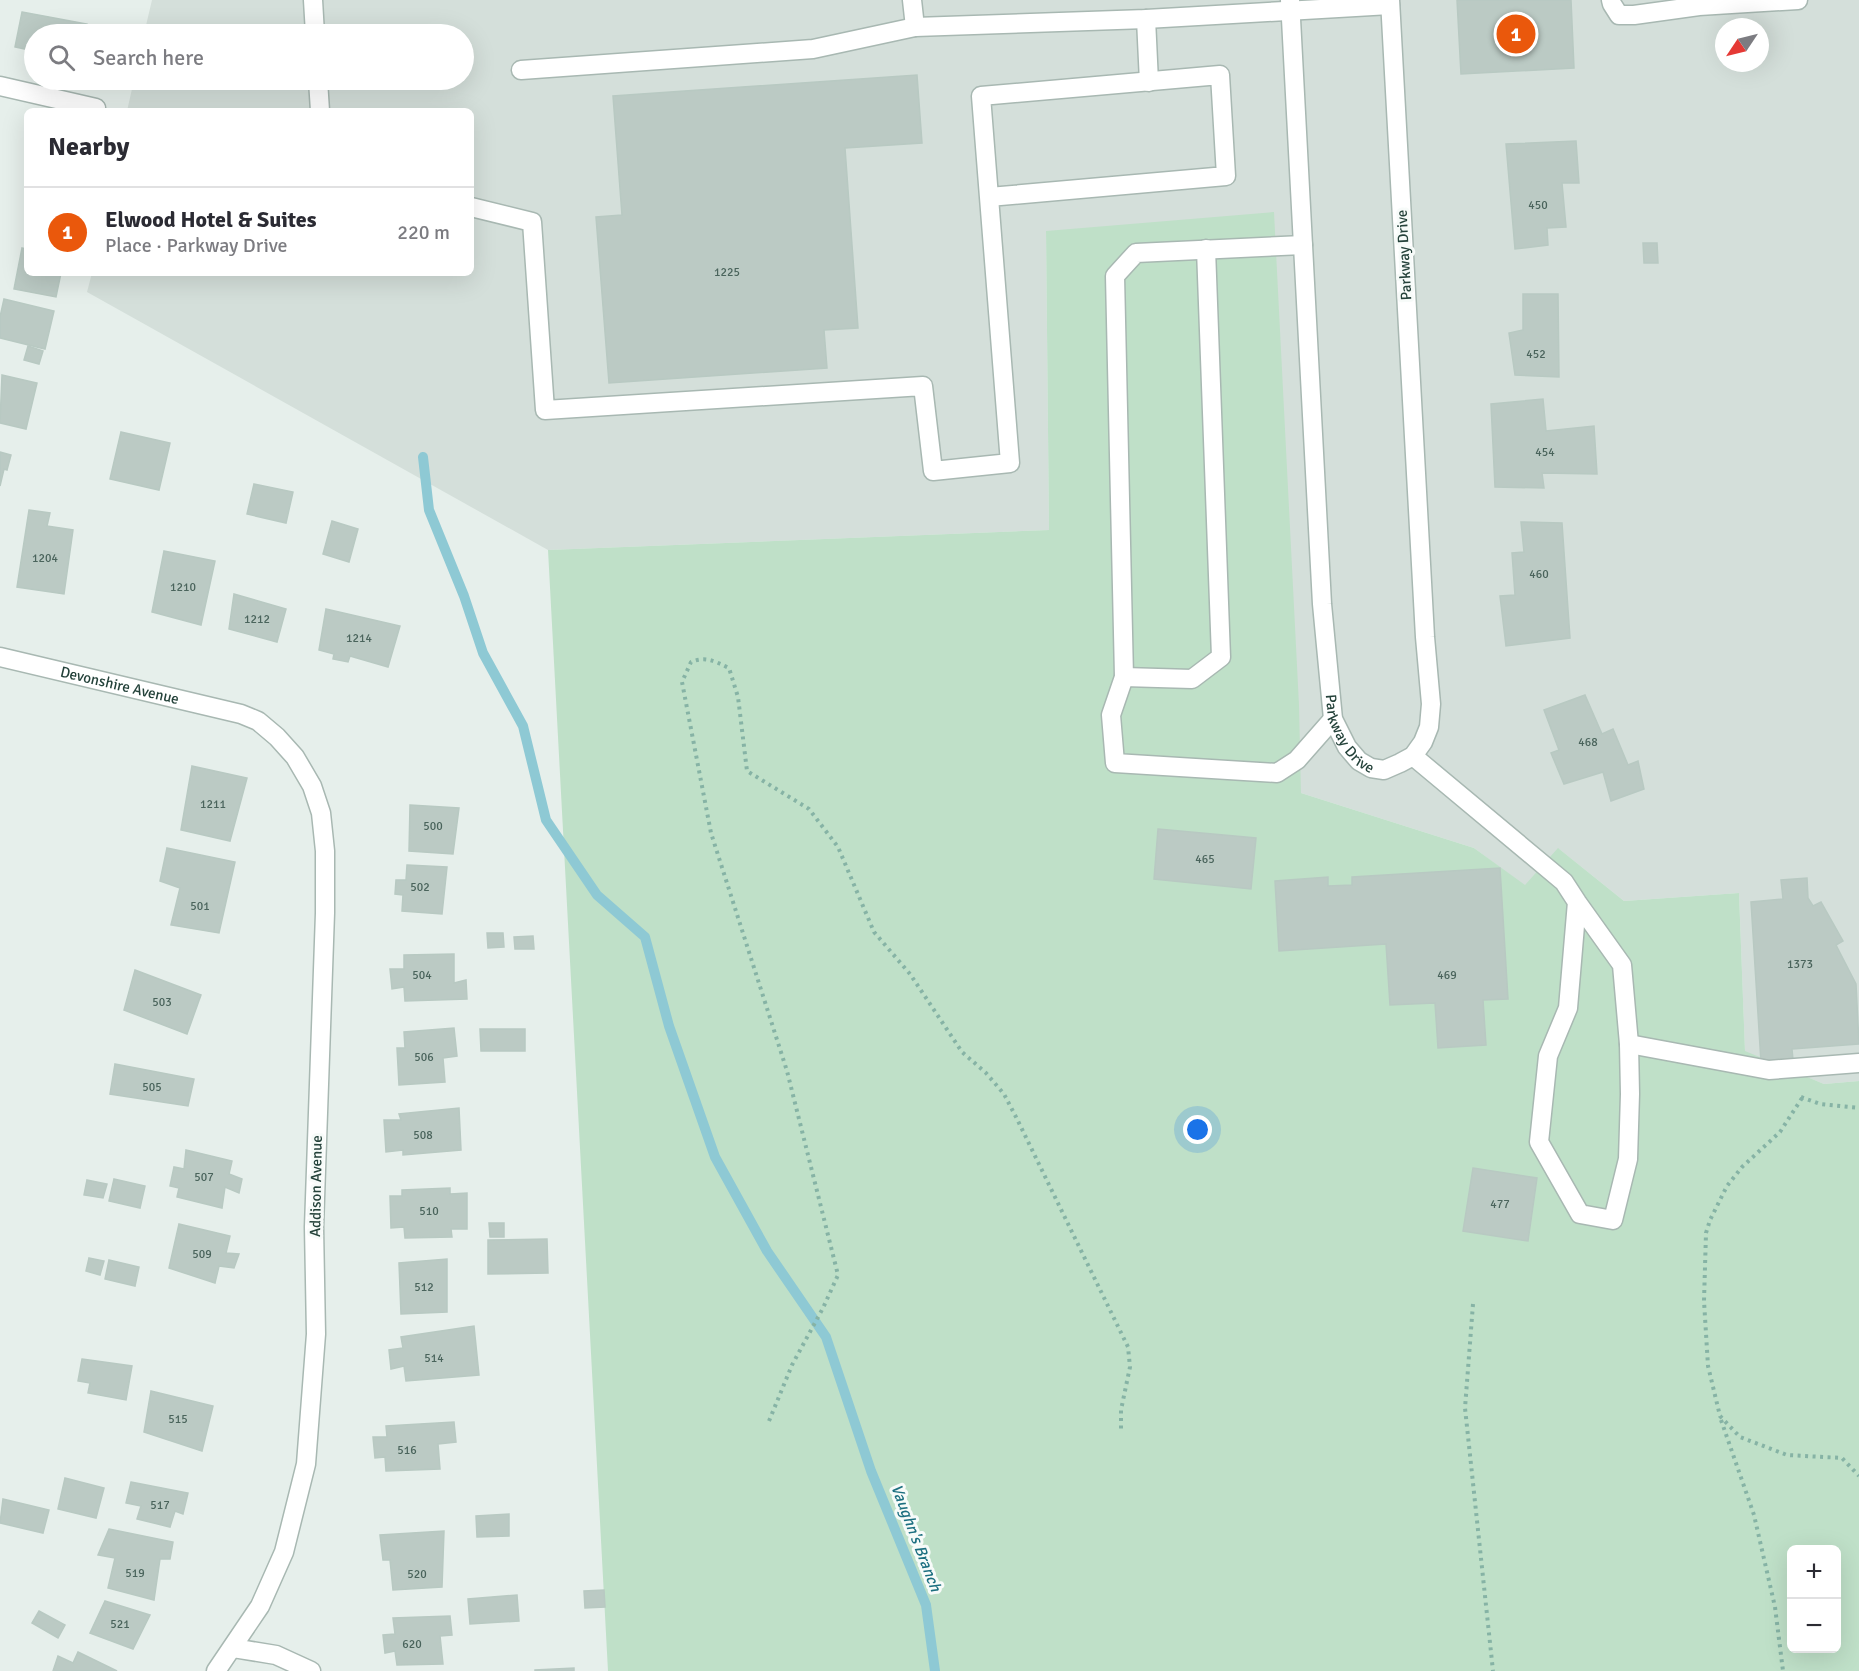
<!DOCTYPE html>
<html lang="en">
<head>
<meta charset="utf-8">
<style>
	:root { --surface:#fff; --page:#f2f2f3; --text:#2b2b33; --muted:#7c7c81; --line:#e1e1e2; --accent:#ea580c }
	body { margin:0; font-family:Signika,sans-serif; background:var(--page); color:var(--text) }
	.controls { position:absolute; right:18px; bottom:18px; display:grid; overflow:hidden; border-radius:9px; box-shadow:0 6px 24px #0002 }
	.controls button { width:54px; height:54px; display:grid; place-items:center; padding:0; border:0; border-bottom:2px solid var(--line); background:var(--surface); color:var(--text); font:30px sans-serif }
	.compass { position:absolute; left:1715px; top:18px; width:54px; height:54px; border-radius:50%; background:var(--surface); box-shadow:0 6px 24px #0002; rotate:235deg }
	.you { position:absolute; left:1198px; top:1130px; width:21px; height:21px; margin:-15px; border:4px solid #fff; border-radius:50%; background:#1a73e8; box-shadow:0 0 0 9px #1a73e833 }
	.badge { display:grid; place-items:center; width:39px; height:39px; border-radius:50%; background:var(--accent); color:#fff; font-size:20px; font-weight:700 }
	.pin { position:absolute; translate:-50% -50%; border:3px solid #fff; box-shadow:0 2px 6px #0006 }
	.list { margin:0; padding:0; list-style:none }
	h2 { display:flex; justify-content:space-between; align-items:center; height:78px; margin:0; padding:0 24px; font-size:26px }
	h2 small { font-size:20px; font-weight:400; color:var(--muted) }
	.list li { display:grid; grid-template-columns:39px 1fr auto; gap:18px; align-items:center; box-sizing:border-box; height:90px; padding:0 24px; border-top:2px solid var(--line) }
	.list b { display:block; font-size:22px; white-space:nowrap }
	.list p { margin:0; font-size:20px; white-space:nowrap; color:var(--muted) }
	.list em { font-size:20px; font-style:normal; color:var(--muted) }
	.icon { flex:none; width:33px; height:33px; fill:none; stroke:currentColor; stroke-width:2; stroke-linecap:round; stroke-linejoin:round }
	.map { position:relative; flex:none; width:1859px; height:1671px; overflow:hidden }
	.search { position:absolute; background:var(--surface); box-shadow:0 6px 24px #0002; left:24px; top:24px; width:450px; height:66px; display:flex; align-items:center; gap:15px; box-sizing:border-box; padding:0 21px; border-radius:33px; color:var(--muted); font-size:22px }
	.panel { position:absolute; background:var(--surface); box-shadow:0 6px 24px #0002; left:24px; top:108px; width:450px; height:168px; border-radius:9px }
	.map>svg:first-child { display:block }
	.built { fill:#d4dfda; fill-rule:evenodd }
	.green { fill:#bfe0c8; fill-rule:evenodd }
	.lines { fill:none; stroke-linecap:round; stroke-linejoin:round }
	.stream { stroke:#8ec9d4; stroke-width:10 }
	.building { fill:#bbcac4; stroke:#b8c9c2; stroke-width:1.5 }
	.minor-casing { stroke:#a8b8b2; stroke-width:21 }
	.path { stroke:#86b3a5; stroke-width:4; stroke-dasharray:3 4.5; stroke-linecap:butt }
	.minor { stroke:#fff; stroke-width:18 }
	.labels { text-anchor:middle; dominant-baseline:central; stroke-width:6; stroke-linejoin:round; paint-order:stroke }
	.number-label { font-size:12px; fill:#4a645c }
	.street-label { font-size:15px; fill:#24423a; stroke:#f7fbf9 }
	.water-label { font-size:16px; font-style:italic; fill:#1c6f80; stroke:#f7fbf9 }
</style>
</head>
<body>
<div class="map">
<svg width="1859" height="1671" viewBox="0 0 1859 1671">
	<rect width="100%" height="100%" fill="#e6efeb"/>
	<!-- built -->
	<path class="built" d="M152,0H1859V1081L1824,1084L1745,1052L1739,893L1624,901L1559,849L1525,886L1474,848L1301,793L1046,231L1049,530L548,550L87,292L92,273H471V111H127L134,80H464V34H144ZM1724,27H1760V63H1724Z"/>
	<!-- green -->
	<path class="green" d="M1274,212L1299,705L1301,793L1474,848L1525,885L1558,848L1624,901L1739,893L1745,1051L1824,1084L1859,1081V1671H608L548,550L1049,530L1046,231ZM1792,1550H1836V1648H1792Z"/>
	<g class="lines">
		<!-- stream -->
		<path class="stream" d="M423,457L429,510L464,596L483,653L523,726L546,820L597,895L645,937L669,1026L715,1157L767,1251L826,1337L871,1471L926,1605L935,1671"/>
	</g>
	<!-- building -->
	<g class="building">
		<path d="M1457,0H1571L1574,68L1461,74Z"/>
		<path d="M22,12L87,24L85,34H34V51L15,47Z"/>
		<path d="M917,75L922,143L845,148L858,328L824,330L827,368L609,383L596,217L622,215L613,96Z"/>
		<path d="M1576,141L1579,183H1562L1566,227L1547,228L1548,245L1515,249L1506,144Z"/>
		<path d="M1643,243H1657L1658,263H1644Z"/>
		<path d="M22,248L27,249V273H61L56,297L14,289Z"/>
		<path d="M1523,294H1558L1559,377L1515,375L1509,333L1523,330Z"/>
		<path d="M4,299L54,311L45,349L0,338V317Z"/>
		<path d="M28,346L43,351L39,364L24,360Z"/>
		<path d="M2,375L37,383L26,429L0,423Z"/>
		<path d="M1543,399L1546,431L1594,426L1597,474L1542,473L1544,488L1495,487L1491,404Z"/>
		<path d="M121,432L170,443L159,490L110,479Z"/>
		<path d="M0,452L11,455L7,470L4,469L0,486Z"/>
		<path d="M254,484L293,492L286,523L247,514Z"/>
		<path d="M29,510L50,513L47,526L73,530L64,594L17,587Z"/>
		<path d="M332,521L358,529L349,562L323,554Z"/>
		<path d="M1521,522L1562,523L1570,638L1506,646L1500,596L1515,595L1512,553L1524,552Z"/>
		<path d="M164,551L215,561L201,625L152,612Z"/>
		<path d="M234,594L286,609L277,642L229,629Z"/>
		<path d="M326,609L400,626L388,667L350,656L348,662L333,659L334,654L319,650Z"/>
		<path d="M1585,695L1602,734L1613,729L1628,765L1638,761L1644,789L1611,801L1603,772L1564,784L1551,753L1559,750L1544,710Z"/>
		<path d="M192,766L247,778L230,841L181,830Z"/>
		<path d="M410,805L459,808L453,854L409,851Z"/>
		<path d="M1158,829L1256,838L1251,889L1154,879Z"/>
		<path d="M167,848L235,862L219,933L171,925L180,888L160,881Z"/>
		<path d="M407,865L447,867L442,914L402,911L403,895L395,894L396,880H406Z"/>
		<path d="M1500,868L1508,999L1483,1000L1486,1045L1438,1048L1435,1003L1390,1005L1386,944L1279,951L1275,881L1328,877V886L1352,885V877Z"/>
		<path d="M1807,878L1808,898L1813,906L1821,902L1843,941L1836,945L1856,984L1859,1044L1792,1049L1793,1060L1761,1062L1751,902L1783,899L1781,880Z"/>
		<path d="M487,933H503L504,947L488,948Z"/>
		<path d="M533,936L534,949H515L514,937Z"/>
		<path d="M454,954V983L466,980L467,999L405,1001L404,987L392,989L390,969H404V955Z"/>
		<path d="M135,970L201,995L187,1034L124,1010Z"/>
		<path d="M454,1028L457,1056L443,1058L445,1082L399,1085L397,1048H405L404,1032Z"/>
		<path d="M480,1029H525V1051H481Z"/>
		<path d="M115,1064L194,1079L188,1106L110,1094Z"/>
		<path d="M459,1108L461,1150L403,1155V1150L386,1152L384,1120H401L399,1114Z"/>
		<path d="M186,1150L232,1161L229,1174L242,1179L239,1193L225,1187L222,1208L177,1197L179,1188L170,1186L174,1167L184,1169Z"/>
		<path d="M1473,1168L1537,1178L1528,1241L1463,1231Z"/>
		<path d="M114,1179L145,1186L140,1208L109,1201Z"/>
		<path d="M87,1180L107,1184L103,1198L84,1195Z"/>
		<path d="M450,1188V1194L467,1193V1229H451L452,1237L405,1238L404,1227L391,1228L390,1196H402V1190Z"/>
		<path d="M489,1223H504V1237H490Z"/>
		<path d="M179,1224L230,1236L226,1253L239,1254L234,1268L219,1266L215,1283L169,1268Z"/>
		<path d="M547,1239L548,1273L488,1274V1240Z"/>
		<path d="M89,1258L104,1261L100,1275L86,1271Z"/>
		<path d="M447,1259V1312L401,1314L399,1263Z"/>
		<path d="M109,1260L139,1267L135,1286L105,1279Z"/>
		<path d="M474,1326L479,1375L406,1381L404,1366L391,1369L389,1350L403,1348L401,1337Z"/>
		<path d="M82,1359L132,1366L126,1400L88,1393L90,1383L78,1381Z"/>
		<path d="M151,1391L213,1406L202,1451L144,1432Z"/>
		<path d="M454,1422L456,1442L438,1444L440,1469L386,1471L385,1457L375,1458L373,1437H387L386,1426Z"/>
		<path d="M65,1478L104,1488L96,1518L58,1509Z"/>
		<path d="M131,1482L188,1493L183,1514L175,1511L170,1527L137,1519L141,1506L126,1503Z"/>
		<path d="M3,1499L49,1510L43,1533L0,1523Z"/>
		<path d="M509,1514V1536L477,1537L476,1516Z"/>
		<path d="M109,1529L173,1542L170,1559H160L154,1600L108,1588L115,1558L98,1555Z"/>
		<path d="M444,1531L442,1587L393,1590L390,1560H383L380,1535Z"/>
		<path d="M604,1590L605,1607L585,1608L584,1591Z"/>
		<path d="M517,1595L519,1621L470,1624L468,1599Z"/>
		<path d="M105,1601L150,1615L133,1649L90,1633Z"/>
		<path d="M39,1611L65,1625L58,1638L32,1623Z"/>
		<path d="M450,1616L452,1635L440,1636L443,1664L397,1665L395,1651L385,1653L383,1635L395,1634L393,1618Z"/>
		<path d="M78,1652L117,1671H53L58,1656L73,1663Z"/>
		<path d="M574,1668V1671H535V1670Z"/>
	</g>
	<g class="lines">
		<defs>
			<g id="minor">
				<path d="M313,0L315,34"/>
				<path d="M912,0L915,27"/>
				<path id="s1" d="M1290,0L1322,604L1333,719L1347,747L1359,761L1371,768L1384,770L1400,763L1413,756L1423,742L1429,727L1431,704L1425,637L1390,0"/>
				<path d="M1611,0L1612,4L1619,15H1634L1699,6L1798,0"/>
				<path d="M1146,19L1149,82"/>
				<path d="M521,70L813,49L915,27L1146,19L1390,5"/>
				<path d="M318,80L320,111"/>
				<path d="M0,86L96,108"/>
				<path d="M471,207L532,222L545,410L923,386L933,471L1010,463L981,96L1220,75L1226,176L989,197"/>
				<path d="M1303,245L1136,253L1115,276L1124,677L1111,715L1115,763L1277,773L1297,760L1333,719"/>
				<path id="s2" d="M0,657L241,714L258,721L277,737L295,757L312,786L321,813L325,851V913L314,1227L316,1334L306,1464L284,1552L260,1606L216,1671"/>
				<path d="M1124,677L1192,679L1221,657L1206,249"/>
				<path d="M1413,756L1564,882L1577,902L1622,965L1629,1044L1630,1094L1628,1159L1613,1220L1580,1214L1539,1142L1548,1056L1568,1008L1577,902"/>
				<path d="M1629,1044L1769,1070L1859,1063"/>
				<path d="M233,1648L276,1655L311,1671"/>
			</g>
		</defs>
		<!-- minor casing -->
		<use href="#minor" class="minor-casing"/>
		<!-- path -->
		<g class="path">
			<path d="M1801,1097L1820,1104L1859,1108"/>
			<path d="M1802,1098L1780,1132L1742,1167L1727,1186L1710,1220L1706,1233L1704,1301L1708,1366L1720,1416L1740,1437L1787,1455L1842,1458L1859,1476"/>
			<path d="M1473,1304L1465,1408L1493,1671"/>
			<path d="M1721,1420L1754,1515L1775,1607L1783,1671"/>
			<path d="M769,1421L792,1365L823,1308L838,1275L787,1071L711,833L682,682L691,662C706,656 714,661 729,668L738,697L747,771L809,809L838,847L874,932L910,974L962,1052L986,1073L1004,1094L1017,1119L1128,1347L1130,1367L1121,1410V1433"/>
		</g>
		<!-- minor -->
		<use href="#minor" class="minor"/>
	</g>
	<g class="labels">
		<!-- number labels -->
		<g class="number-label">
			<text x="1538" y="205">450</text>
			<text x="727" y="272">1225</text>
			<text x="1536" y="354">452</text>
			<text x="1545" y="452">454</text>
			<text x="45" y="558">1204</text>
			<text x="1539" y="574">460</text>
			<text x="183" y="587">1210</text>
			<text x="257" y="619">1212</text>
			<text x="359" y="638">1214</text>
			<text x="1588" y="742">468</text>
			<text x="213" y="804">1211</text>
			<text x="433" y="826">500</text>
			<text x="1205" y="859">465</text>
			<text x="420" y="887">502</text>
			<text x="200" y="906">501</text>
			<text x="1800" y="964">1373</text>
			<text x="422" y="975">504</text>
			<text x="1447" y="975">469</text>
			<text x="162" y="1002">503</text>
			<text x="424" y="1057">506</text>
			<text x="152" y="1087">505</text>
			<text x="423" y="1135">508</text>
			<text x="204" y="1177">507</text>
			<text x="1500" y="1204">477</text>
			<text x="429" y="1211">510</text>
			<text x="202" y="1254">509</text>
			<text x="424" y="1287">512</text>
			<text x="434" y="1358">514</text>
			<text x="178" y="1419">515</text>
			<text x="407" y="1450">516</text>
			<text x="160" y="1505">517</text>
			<text x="135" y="1573">519</text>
			<text x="417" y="1574">520</text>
			<text x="120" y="1624">521</text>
			<text x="412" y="1644">620</text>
		</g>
		<!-- street labels -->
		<g class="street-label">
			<text transform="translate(1404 255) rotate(-93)">Parkway Drive</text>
			<text stroke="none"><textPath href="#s2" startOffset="123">Devonshire Avenue</textPath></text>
			<text stroke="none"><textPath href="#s1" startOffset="741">Parkway Drive</textPath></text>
			<text transform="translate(316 1186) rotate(-89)">Addison Avenue</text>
		</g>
		<!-- water labels -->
		<g class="water-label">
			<text transform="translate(916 1538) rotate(69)">Vaughn's Branch</text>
		</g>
	</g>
</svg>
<div class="controls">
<button>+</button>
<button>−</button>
</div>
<svg class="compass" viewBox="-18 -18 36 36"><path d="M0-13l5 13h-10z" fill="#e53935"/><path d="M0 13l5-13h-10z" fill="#7c7c81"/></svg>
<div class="you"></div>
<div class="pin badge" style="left:1516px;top:34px">1</div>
<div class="search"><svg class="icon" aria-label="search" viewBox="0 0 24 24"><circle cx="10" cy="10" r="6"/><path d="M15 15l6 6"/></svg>Search here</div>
<section class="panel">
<h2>Nearby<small></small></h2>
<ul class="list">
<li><span class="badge">1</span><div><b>Elwood Hotel &amp; Suites</b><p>Place · Parkway Drive</p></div><em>220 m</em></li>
</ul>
</section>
</div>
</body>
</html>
